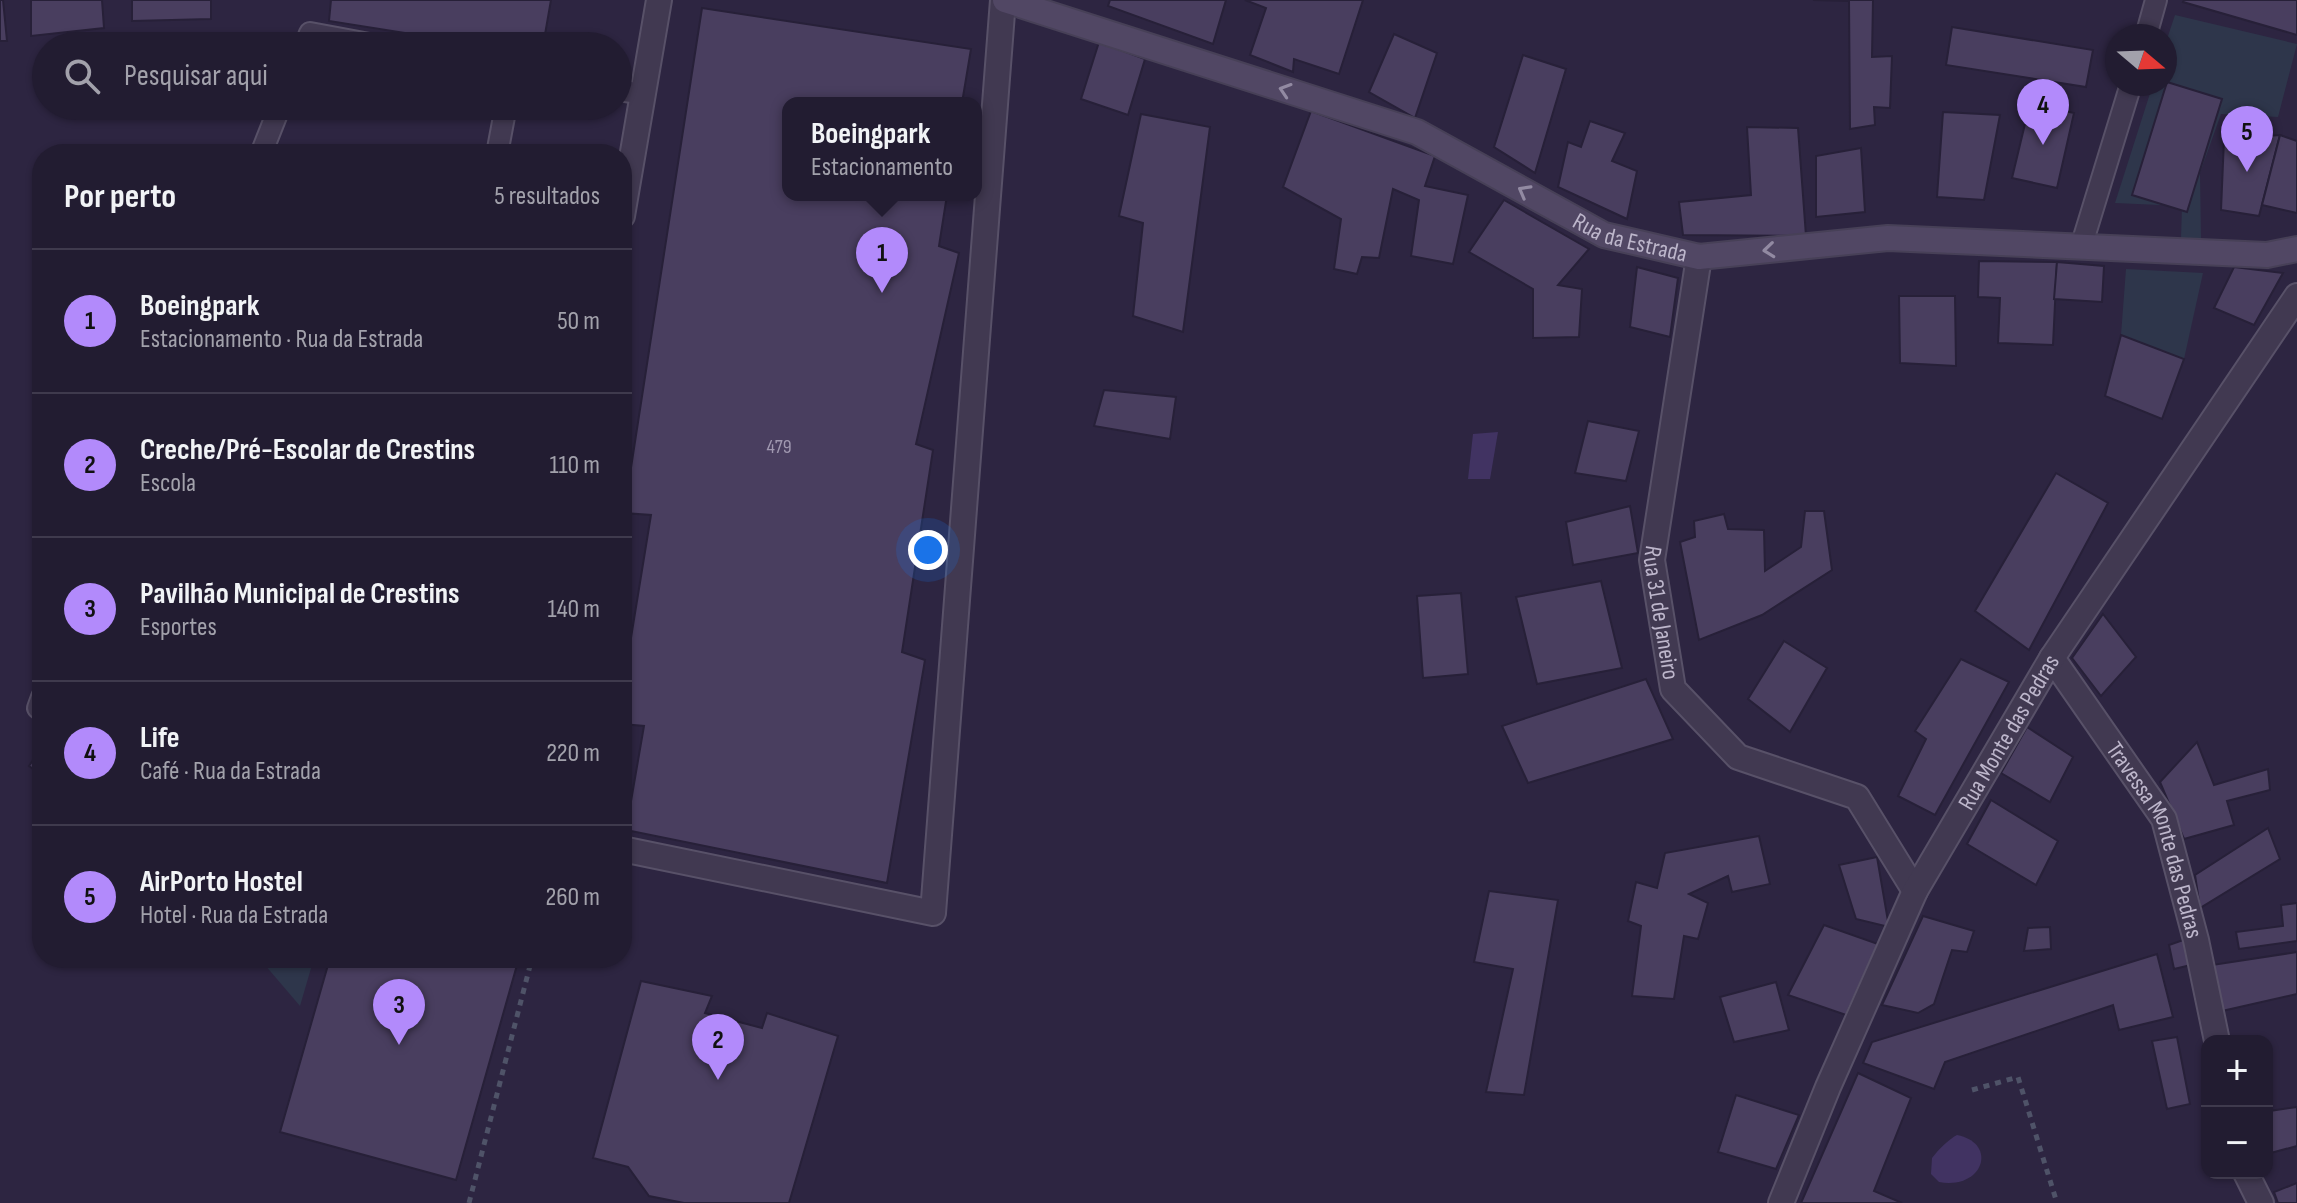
<!DOCTYPE html>
<html lang="pt">
<head>
<meta charset="utf-8">
<style>
	:root { --surface:#221c31; --page:#2e293d; --text:#f1f3f6; --muted:#a2a1ab; --line:#3f3a4d; --accent:#b28afb }
	body { margin:0; font-family:"Sofia Sans Condensed",sans-serif; background:var(--page); color:var(--text) }
	.controls { position:absolute; right:24px; bottom:24px; display:grid; overflow:hidden; border-radius:16px; box-shadow:0 2px 6px #0004 }
	.controls button { width:72px; height:72px; display:grid; place-items:center; padding:0; border:0; border-bottom:2px solid var(--line); background:var(--surface); color:var(--text); font:40px sans-serif }
	.compass { position:absolute; left:2105px; top:24px; width:72px; height:72px; border-radius:50%; background:var(--surface); box-shadow:0 2px 6px #0004; rotate:109deg }
	.you { position:absolute; left:928px; top:550px; width:28px; height:28px; margin:-20px; border:6px solid #fff; border-radius:50%; background:#1a73e8; box-shadow:0 0 0 12px #1a73e833 }
	.badge { display:grid; place-items:center; width:52px; height:52px; border-radius:50%; background:var(--accent); color:#111; font-size:26px; font-weight:700 }
	.pin { position:absolute; translate:-50% -66px; filter:drop-shadow(0 2px 4px #0008) }
	.pin::after { content:''; position:absolute; top:42px; width:28px; height:24px; background:inherit; clip-path:polygon(0 0,100% 0,50% 100%) }
	.popup { position:absolute; left:782px; top:97px; width:200px; height:104px; box-sizing:border-box; display:grid; place-content:center; border-radius:16px; background:var(--surface); filter:drop-shadow(0 2px 6px #0005); font-size:26px; white-space:nowrap; color:var(--muted) }
	.popup b { font-size:30px; color:var(--text) }
	.popup::after { content:''; position:absolute; left:50%; top:100%; margin-left:-16px; border:16px solid transparent; border-top-color:var(--surface) }
	.list { margin:0; padding:0; list-style:none }
	h2 { display:flex; justify-content:space-between; align-items:center; height:104px; margin:0; padding:0 32px; font-size:34px }
	h2 small { font-size:26px; font-weight:400; color:var(--muted) }
	.list li { display:grid; grid-template-columns:52px 1fr auto; gap:24px; align-items:center; box-sizing:border-box; height:144px; padding:0 32px; border-top:2px solid var(--line) }
	.list b { display:block; font-size:30px; white-space:nowrap }
	.list p { margin:0; font-size:26px; white-space:nowrap; color:var(--muted) }
	.list em { font-size:26px; font-style:normal; color:var(--muted) }
	.icon { flex:none; width:44px; height:44px; fill:none; stroke:currentColor; stroke-width:2; stroke-linecap:round; stroke-linejoin:round }
	.map { position:relative; flex:none; width:2297px; height:1203px; overflow:hidden }
	.search { position:absolute; background:var(--surface); box-shadow:0 2px 6px #0004; left:32px; top:32px; width:600px; height:88px; display:flex; align-items:center; gap:20px; box-sizing:border-box; padding:0 28px; border-radius:44px; color:var(--muted); font-size:30px }
	.panel { position:absolute; background:var(--surface); box-shadow:0 2px 6px #0004; left:32px; top:144px; width:600px; height:824px; border-radius:32px }
	.map>svg:first-child { display:block }
	.green { fill:#2e364b }
	.water { fill:#413362 }
	.building { fill:#493e5f; stroke:#272038; stroke-width:2 }
	.lines { fill:none; stroke-linecap:round; stroke-linejoin:round }
	.lane-casing { stroke:#585168; stroke-width:24 }
	.street-casing { stroke:#585168; stroke-width:28 }
	.secondary-casing { stroke:#474057; stroke-width:28 }
	.path { stroke:#4f5368; stroke-width:5; stroke-dasharray:6 6; stroke-linecap:butt }
	.lane { stroke:#413951; stroke-width:20 }
	.street { stroke:#413951; stroke-width:24 }
	.secondary { stroke:#514764; stroke-width:24 }
	.oneway { stroke:#928aa2 }
	.labels { text-anchor:middle; dominant-baseline:central; stroke-width:7; stroke-linejoin:round; paint-order:stroke }
	.number-label { font-size:20px; fill:#a098b0 }
	.street-label { font-size:24px; fill:#bdb6cb; stroke:#251e36 }
</style>
</head>
<body>
<div class="map">
<svg width="2297" height="1203" viewBox="0 0 2297 1203">
	<rect width="100%" height="100%" fill="#2d2541"/>
	<!-- green -->
	<g class="green">
		<path d="M2175,15L2297,44L2278,117L2221,114L2200,173L2201,239L2181,238L2182,206L2115,203L2153,84H2165V45Z"/>
		<path d="M2126,269L2203,273L2184,359L2121,335Z"/>
		<path d="M259,958H314L300,1006Z"/>
	</g>
	<!-- water -->
	<g class="water">
		<path d="M1498,432L1490,479H1468L1473,434Z"/>
		<path d="M1957,1135C1998,1143 1984,1190 1939,1182L1931,1174L1932,1158C1938,1150 1949,1139 1957,1135Z"/>
	</g>
	<!-- building -->
	<g class="building">
		<path d="M0,0H3L7,41H0Z"/>
		<path d="M31,0H102L104,28L31,36Z"/>
		<path d="M132,0H211V19L132,21Z"/>
		<path d="M331,0H551L543,46H487L329,21Z"/>
		<path d="M1110,0H1226L1213,44L1108,6Z"/>
		<path d="M1245,0H1363L1339,74L1294,59L1293,72L1250,55L1266,8Z"/>
		<path d="M1873,0L1872,57L1892,56L1890,108L1874,107L1875,125L1850,129L1849,1L1813,0Z"/>
		<path d="M2184,0H2297V35L2183,2Z"/>
		<path d="M702,8L971,49L962,103H788V195H947L939,246L959,253L916,444L933,450L902,652L925,660L887,883L626,830L644,726L622,724V693L651,515L624,513Z"/>
		<path d="M1952,27L2093,50L2086,87L1946,65Z"/>
		<path d="M1394,34L1437,53L1415,118L1369,92Z"/>
		<path d="M1099,42L1145,59L1128,115L1081,99Z"/>
		<path d="M1523,55L1566,69L1535,173L1494,147Z"/>
		<path d="M2167,82L2222,99L2187,212L2132,195Z"/>
		<path d="M2030,103L2074,113L2057,188L2012,178Z"/>
		<path d="M1311,111L1435,156L1425,186L1468,195L1453,264L1411,256L1419,200L1393,189L1379,258L1362,257L1357,274L1334,269L1341,219L1283,187Z"/>
		<path d="M1943,112L2000,115L1984,200L1937,197Z"/>
		<path d="M1141,114L1210,127L1183,332L1133,316L1143,223L1119,216Z"/>
		<path d="M1590,121L1625,133L1612,161L1637,171L1627,219L1558,187L1568,142L1581,147Z"/>
		<path d="M1747,127L1798,128L1806,236L1683,235L1679,202L1751,195Z"/>
		<path d="M2280,135L2259,216L2221,210L2224,139Z"/>
		<path d="M2280,135L2297,141V213L2262,205Z"/>
		<path d="M1861,148L1865,212L1816,217V156Z"/>
		<path d="M1504,200L1589,249L1558,285L1582,289L1579,337L1533,338V289L1469,252Z"/>
		<path d="M1979,261L2057,262L2053,345L1998,343L2000,298L1978,297Z"/>
		<path d="M2057,262L2104,266L2102,302L2054,299Z"/>
		<path d="M1637,267L1678,278L1670,337L1630,327Z"/>
		<path d="M2234,267L2283,273L2254,325L2214,308Z"/>
		<path d="M1899,296H1955L1956,366L1900,363Z"/>
		<path d="M2121,335L2184,359L2162,419L2105,396Z"/>
		<path d="M1104,390L1176,397L1170,439L1094,426Z"/>
		<path d="M1588,421L1639,431L1626,481L1575,473Z"/>
		<path d="M2056,473L2108,503L2029,650L1975,611Z"/>
		<path d="M1630,506L1638,553L1573,565L1566,522Z"/>
		<path d="M1805,511H1824L1832,570L1762,615L1699,640L1680,542L1695,537L1694,521L1724,514L1728,529L1764,530L1765,571L1801,547Z"/>
		<path d="M1601,581L1622,668L1537,684L1516,597Z"/>
		<path d="M1461,593L1468,674L1423,678L1417,596Z"/>
		<path d="M2103,614L2136,657L2101,696L2072,658Z"/>
		<path d="M1784,641L1827,668L1790,732L1748,699Z"/>
		<path d="M1961,659L2009,682L1935,815L1898,796L1926,739L1915,731Z"/>
		<path d="M1646,679L1673,739L1528,783L1502,726Z"/>
		<path d="M2027,727L2073,757L2050,802L2001,773Z"/>
		<path d="M2197,742L2214,785L2268,769L2270,790L2227,801L2234,825L2184,839L2160,782Z"/>
		<path d="M42,747V775L29,766Z"/>
		<path d="M1991,800L2058,841L2036,885L1967,844Z"/>
		<path d="M2268,828L2280,859L2200,908L2195,875Z"/>
		<path d="M1759,836L1770,884L1732,892L1728,876L1689,894L1708,903L1698,939L1684,936L1674,999L1632,996L1641,926L1628,921L1636,882L1657,888L1665,853Z"/>
		<path d="M1877,857L1889,927L1856,919L1839,865Z"/>
		<path d="M1489,891L1558,900L1524,1095L1486,1092L1513,969L1474,962Z"/>
		<path d="M2297,903V941L2239,949L2236,932L2283,926L2281,905Z"/>
		<path d="M1923,916L1974,931L1967,952L1952,950L1934,1004L1918,1013L1882,1005Z"/>
		<path d="M1824,925L1878,944L1846,1015L1788,995Z"/>
		<path d="M2050,927L2051,949L2024,951L2028,928Z"/>
		<path d="M2186,939L2191,965L2174,969L2169,945Z"/>
		<path d="M2297,952V994L2222,1011L2212,965Z"/>
		<path d="M2157,954L2173,1017L2119,1030L2113,1005L1945,1062L1934,1089L1863,1063L1872,1042Z"/>
		<path d="M330,958H519L456,1180L280,1132Z"/>
		<path d="M641,981L712,996L705,1013L762,1028L767,1013L838,1036L789,1203H684L649,1196L628,1167L593,1158Z"/>
		<path d="M1776,982L1789,1030L1734,1042L1720,997Z"/>
		<path d="M2177,1037L2190,1104L2167,1109L2152,1041Z"/>
		<path d="M1858,1073L1911,1098L1874,1191L1902,1203H1801Z"/>
		<path d="M2267,1091L2269,1111L2297,1107V1146L2267,1154Z"/>
		<path d="M1736,1095L1799,1115L1776,1169L1718,1152Z"/>
		<path d="M2297,1183V1203H2278L2274,1192Z"/>
	</g>
	<g class="lines">
		<defs>
			<g id="lane">
				<path d="M2146,36L2156,0"/>
				<path d="M305,46L310,33L380,46"/>
				<path d="M618,90L643,94"/>
				<path d="M261,154L280,106"/>
				<path d="M497,154L506,106"/>
				<path d="M2081,247L2131,84"/>
				<path d="M38,708L42,697"/>
			</g>
			<g id="street">
				<path d="M622,216L659,0"/>
				<path id="s1" d="M1699,257L1652,560L1673,689L1738,757L1857,797L1915,891"/>
				<path id="s2" d="M2052,658L2164,819L2196,940L2217,1041"/>
				<path d="M622,849L933,913L1003,0"/>
				<path d="M2246,1173L2261,1203"/>
				<path id="s3" d="M1781,1203L1828,1087L1915,891L2052,658L2297,296"/>
			</g>
			<g id="secondary">
				<path id="s4" d="M1005,0L1417,132L1604,235L1699,257L1888,238L2267,255L2297,249"/>
			</g>
		</defs>
		<!-- lane casing -->
		<use href="#lane" class="lane-casing"/>
		<!-- street casing -->
		<use href="#street" class="street-casing"/>
		<!-- secondary casing -->
		<use href="#secondary" class="secondary-casing"/>
		<!-- path -->
		<g class="path">
			<path d="M1972,1090L2018,1077L2057,1203"/>
			<path d="M469,1203L532,958"/>
		</g>
		<!-- lane -->
		<use href="#lane" class="lane"/>
		<!-- street -->
		<use href="#street" class="street"/>
		<!-- secondary -->
		<use href="#secondary" class="secondary"/>
	</g>
	<!-- one-way arrows -->
	<defs><path id="oneway-chevron" d="M-2-3.5L2.5 0L-2 3.5" fill="none" stroke-width="1.6" stroke-linecap="round" stroke-linejoin="round" transform="scale(2)"/></defs>
	<g class="oneway">
		<use href="#oneway-chevron" transform="translate(1285 90) rotate(-162)"/>
		<use href="#oneway-chevron" transform="translate(1524 191) rotate(-151)"/>
		<use href="#oneway-chevron" transform="translate(1769 250) rotate(174)"/>
	</g>
	<g class="labels">
		<!-- number labels -->
		<g class="number-label">
			<text x="779" y="447">479</text>
		</g>
		<!-- street labels -->
		<g class="street-label">
			<text stroke="none"><textPath href="#s4" startOffset="672">Rua da Estrada</textPath></text>
			<text stroke="none"><textPath href="#s1" startOffset="360">Rua 31 de Janeiro</textPath></text>
			<text stroke="none"><textPath href="#s3" startOffset="524">Rua Monte das Pedras</textPath></text>
			<text stroke="none"><textPath href="#s2" startOffset="212">Travessa Monte das Pedras</textPath></text>
		</g>
	</g>
</svg>
<div class="controls">
<button>+</button>
<button>−</button>
</div>
<svg class="compass" viewBox="-18 -18 36 36"><path d="M0-13l5 13h-10z" fill="#e53935"/><path d="M0 13l5-13h-10z" fill="#a2a1ab"/></svg>
<div class="you"></div>
<div class="pin badge" style="left:882px;top:293px">1</div>
<div class="popup"><b>Boeingpark</b>Estacionamento</div>
<div class="pin badge" style="left:718px;top:1080px">2</div>
<div class="pin badge" style="left:399px;top:1045px">3</div>
<div class="pin badge" style="left:2043px;top:145px">4</div>
<div class="pin badge" style="left:2247px;top:172px">5</div>
<div class="search"><svg class="icon" aria-label="search" viewBox="0 0 24 24"><circle cx="10" cy="10" r="6"/><path d="M15 15l6 6"/></svg>Pesquisar aqui</div>
<section class="panel">
<h2>Por perto<small>5 resultados</small></h2>
<ul class="list">
<li><span class="badge">1</span><div><b>Boeingpark</b><p>Estacionamento · Rua da Estrada</p></div><em>50 m</em></li>
<li><span class="badge">2</span><div><b>Creche/Pré-Escolar de Crestins</b><p>Escola</p></div><em>110 m</em></li>
<li><span class="badge">3</span><div><b>Pavilhão Municipal de Crestins</b><p>Esportes</p></div><em>140 m</em></li>
<li><span class="badge">4</span><div><b>Life</b><p>Café · Rua da Estrada</p></div><em>220 m</em></li>
<li><span class="badge">5</span><div><b>AirPorto Hostel</b><p>Hotel · Rua da Estrada</p></div><em>260 m</em></li>
</ul>
</section>
</div>
</body>
</html>
